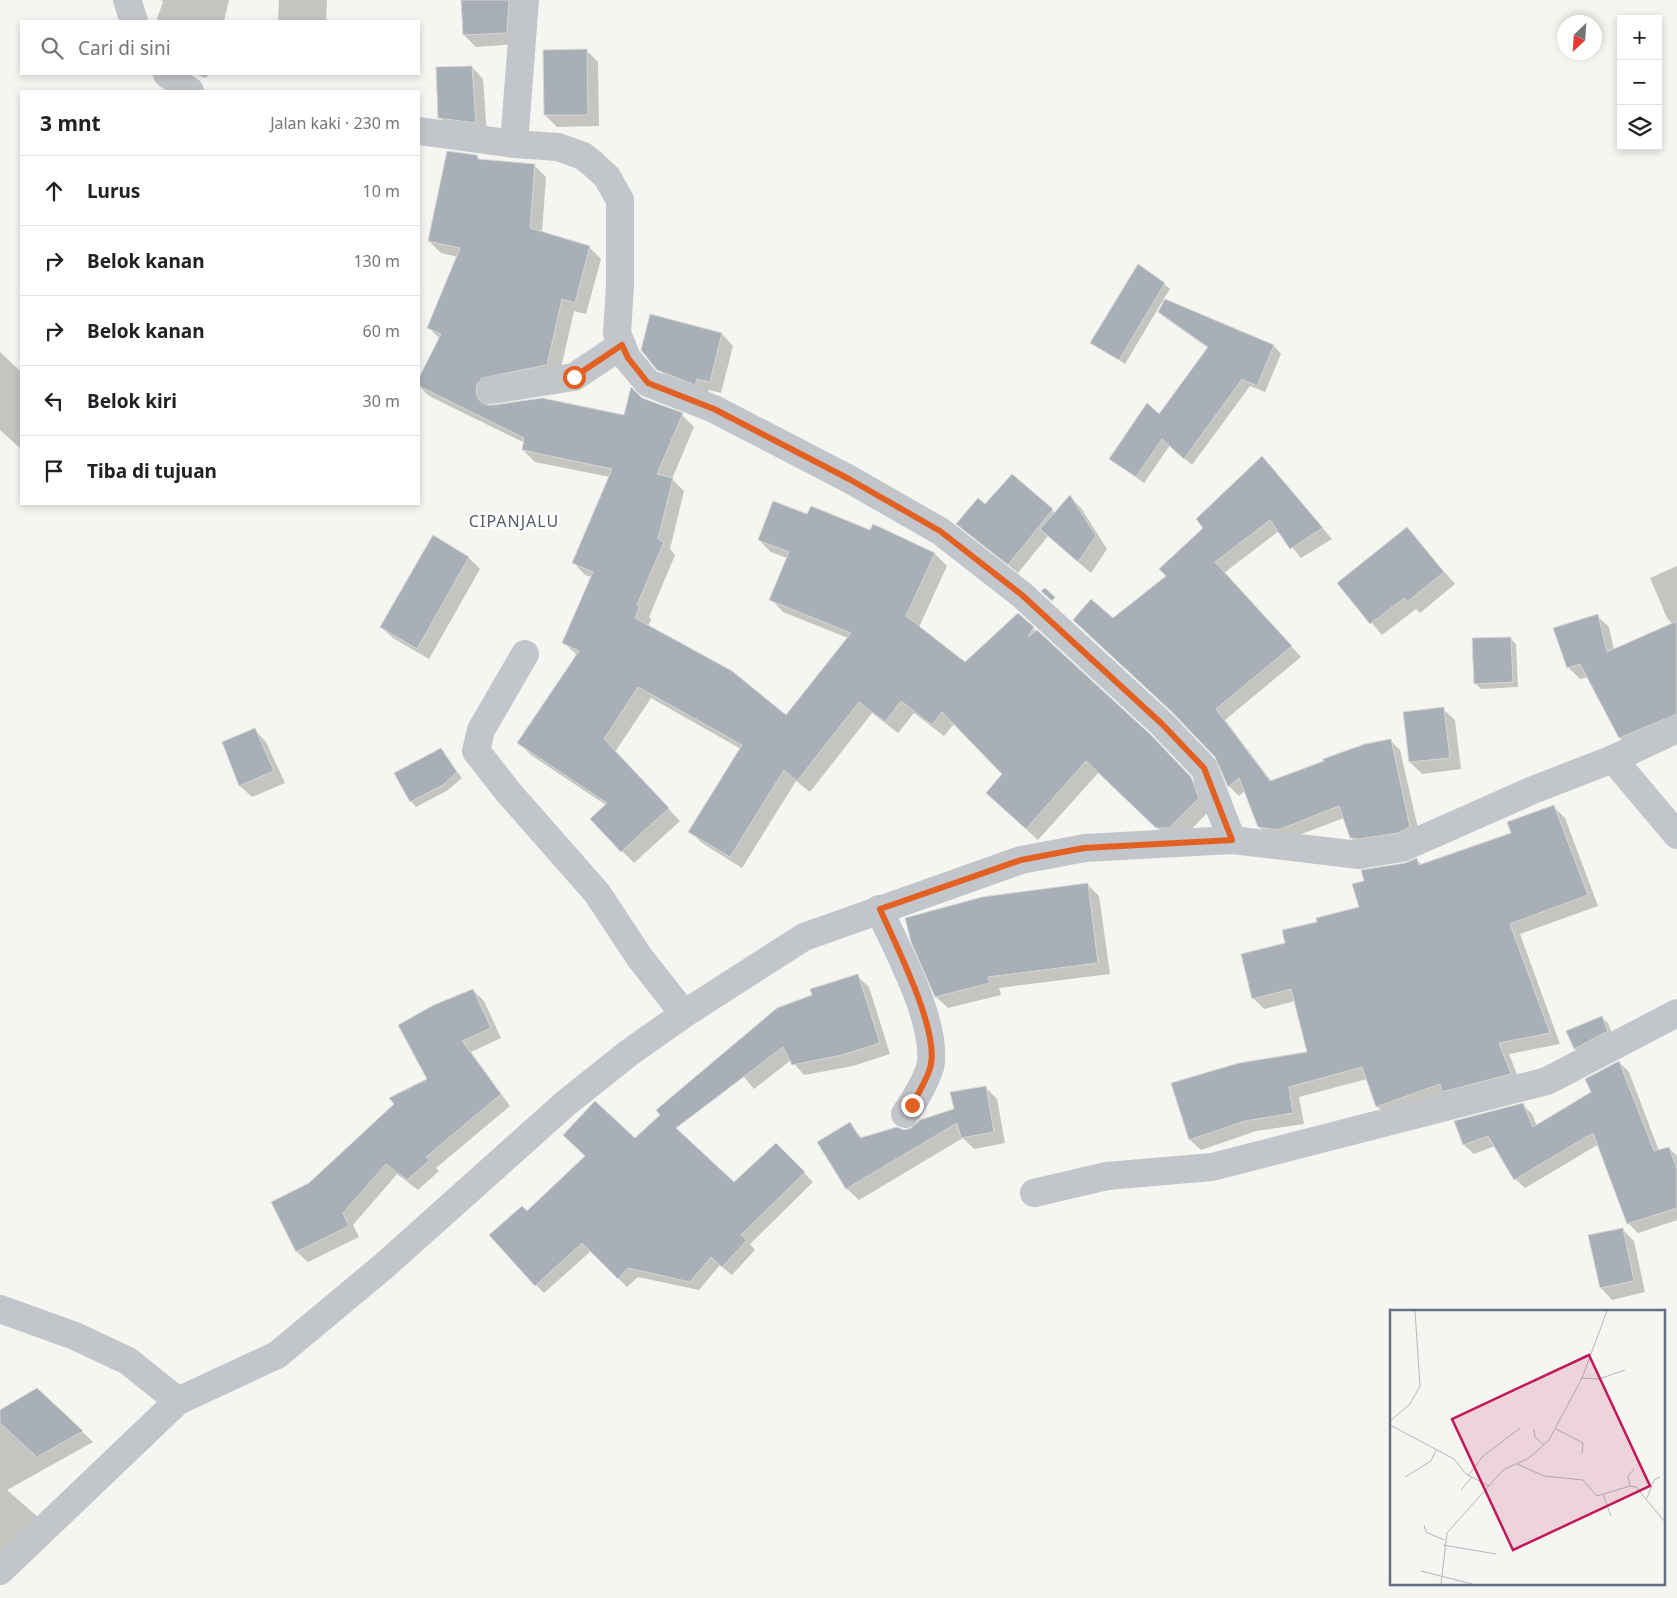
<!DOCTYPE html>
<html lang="id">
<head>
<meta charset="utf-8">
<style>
	:root { --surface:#fff; --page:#f6f6f6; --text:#202124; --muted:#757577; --line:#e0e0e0 }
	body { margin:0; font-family:"Noto Sans",sans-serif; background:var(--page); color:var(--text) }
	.controls { position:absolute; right:15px; top:15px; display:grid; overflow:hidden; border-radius:0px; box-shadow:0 2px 8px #0003 }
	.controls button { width:45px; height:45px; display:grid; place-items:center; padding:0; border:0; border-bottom:1px solid var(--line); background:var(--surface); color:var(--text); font:25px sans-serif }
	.compass { position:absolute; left:1557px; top:15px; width:45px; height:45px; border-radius:50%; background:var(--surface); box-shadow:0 2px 8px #0003; rotate:205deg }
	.stop { position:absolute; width:15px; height:15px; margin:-11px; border:4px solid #e36023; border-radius:50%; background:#fff }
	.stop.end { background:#e36023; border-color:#fff; box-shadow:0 1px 5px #0008 }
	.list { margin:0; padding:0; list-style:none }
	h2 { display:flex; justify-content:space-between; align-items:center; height:65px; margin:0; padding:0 20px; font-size:21px }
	h2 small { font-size:16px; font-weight:400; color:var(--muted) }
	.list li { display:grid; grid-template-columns:32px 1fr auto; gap:15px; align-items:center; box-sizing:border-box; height:70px; padding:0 20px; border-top:1px solid var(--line) }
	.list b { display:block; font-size:19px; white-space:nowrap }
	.list em { font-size:16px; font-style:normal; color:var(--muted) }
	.icon { flex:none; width:28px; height:28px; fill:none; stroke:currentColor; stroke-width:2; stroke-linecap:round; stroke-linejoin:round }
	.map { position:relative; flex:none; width:1677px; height:1598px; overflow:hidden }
	.search { position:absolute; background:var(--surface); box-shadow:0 2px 8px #0003; left:20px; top:20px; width:400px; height:55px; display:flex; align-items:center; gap:12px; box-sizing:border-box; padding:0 18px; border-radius:0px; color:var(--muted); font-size:19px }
	.panel { position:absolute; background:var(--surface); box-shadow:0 2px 8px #0003; left:20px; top:90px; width:400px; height:415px; border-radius:0px }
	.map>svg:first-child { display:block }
	.shadow { fill:#0003 }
	.building { fill:#a8afb6; stroke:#d6d6d4 }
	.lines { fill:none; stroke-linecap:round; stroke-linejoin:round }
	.minor { stroke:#c2c5c9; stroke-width:28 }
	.route { stroke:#e36023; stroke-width:6 }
	.labels { text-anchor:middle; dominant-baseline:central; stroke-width:5; stroke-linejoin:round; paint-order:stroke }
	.quarter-label { font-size:16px; letter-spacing:1px; fill:#525c68; stroke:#fff }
	.inset-road { fill:none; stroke:#b2b9be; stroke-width:1 }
	.view { fill:#c2185b; fill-opacity:0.15; stroke:#c2185b; stroke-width:2.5 }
	.inset-edge { fill:none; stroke:#647282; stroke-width:2.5 }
</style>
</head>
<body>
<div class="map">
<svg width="1677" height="1598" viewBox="0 0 1677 1598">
	<rect width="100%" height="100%" fill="#f5f5f1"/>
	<!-- shadow -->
	<g class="shadow">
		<path d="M161,0H229L224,21H156L163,2Z"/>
		<path d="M279,0H327L326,21H278Z"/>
		<path d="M462,0H521L518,44L476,47L464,35Z"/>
		<path d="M587,51L598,62L599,126L557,127L545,115Z"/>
		<path d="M472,67L483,79L487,134L451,129L439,117Z"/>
		<path d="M194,74H208L206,78Z"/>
		<path d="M477,156L482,161L534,165L546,177L542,233L589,247L601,259L586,314L574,311L559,377L488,396V406L625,416L642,399L682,415L694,427L672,479L684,491L670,549L675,555L649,617L651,619L648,627L787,716L848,638L783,612L771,599L787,558L771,552L759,540L808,516L870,532L873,526L935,554L947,566L919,627L965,664L1018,614L1163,749L1202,790L1210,810L1182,839L1170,840L1099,772L1038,840L999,805L1004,774L955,723L944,736L914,713L898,733L872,713L810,792L796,781L742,868L702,843L690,831L741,749L651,698L615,752L680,821L634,863L591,819L606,805L531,755L519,743L577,655L564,643L592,577L585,575L573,562L610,477L535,462L523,450L525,443L429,396L419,386V381L440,339L429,328L458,257L441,253L429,241Z"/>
		<path d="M1164,284L1170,289L1163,300L1274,346L1281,354L1265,392L1250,386L1192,465L1170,445L1144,483L1111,459L1160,416L1208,348L1167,319L1159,312L1164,303L1162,302L1125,364L1092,342Z"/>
		<path d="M722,334L733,346L721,393L709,390L707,396L671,381L658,369Z"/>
		<path d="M0,352L21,372V449L0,430Z"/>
		<path d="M1272,468L1332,539L1301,558L1279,531L1224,573L1301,657L1225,720L1272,782L1390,740L1400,750L1420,837L1361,848L1351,838L1344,818L1288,839L1270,837L1259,827L1245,791L1239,796L1229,786L1216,757L1113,620L1168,576Z"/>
		<path d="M1012,476L1055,513L1070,497L1081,508L1107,549L1091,573L1048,536L1018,573L958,524L986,506Z"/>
		<path d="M1407,529L1455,584L1420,613L1416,609L1382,635L1339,584Z"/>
		<path d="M433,537L469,558L480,569L429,659L393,638L381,627Z"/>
		<path d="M1677,566V729L1631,749L1620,738L1588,677L1580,679L1568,667L1597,616L1609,627L1614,650L1673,624L1667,618L1650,578Z"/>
		<path d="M1510,638L1516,644L1518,687L1481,689L1475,683Z"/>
		<path d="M1443,709L1455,720L1461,769L1422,774L1410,762Z"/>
		<path d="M255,730L266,742L285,783L252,797L240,786L224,743Z"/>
		<path d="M440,750L462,778L448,790L416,807L411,801Z"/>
		<path d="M1554,807L1565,818L1598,906L1520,934L1560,1044L1509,1054L1521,1085L1388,1117L1377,1106L1367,1079L1299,1097L1304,1124L1256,1131L1201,1150L1190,1140L1172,1084L1309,1053L1295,1001L1264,1009L1253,998L1287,944L1319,922L1360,908L1405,865L1417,860L1422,865L1513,833Z"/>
		<path d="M1087,884L1099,896L1110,974L999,988L1001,995L948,1008L936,997Z"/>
		<path d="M857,976L869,987L890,1054L853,1066L804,1075L791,1060L754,1089L725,1054L813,996Z"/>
		<path d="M473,990L484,1001L501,1038L471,1052L510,1106L436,1168L439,1171L418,1190L397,1174L353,1225L359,1237L308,1262L297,1252L273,1202L310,1184L429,1080Z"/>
		<path d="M1602,1018L1608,1023L1613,1037L1580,1054L1575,1049L1568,1031Z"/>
		<path d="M1619,1062L1629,1072L1659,1151L1669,1148L1677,1156V1220L1638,1233L1628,1223L1599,1144L1525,1188L1515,1179L1495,1146L1474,1154L1464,1145L1523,1105L1532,1114L1537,1126L1592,1092Z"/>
		<path d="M986,1088L997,1099L1005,1143L974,1149L963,1138L859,1200L847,1189L819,1142L850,1124L863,1139L912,1129L955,1110Z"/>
		<path d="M635,1139L734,1184L776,1144L813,1182L750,1244L755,1250L732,1275L720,1265L699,1290L638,1277L627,1287L591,1251L544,1293L536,1285L527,1212Z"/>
		<path d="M1622,1229L1634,1241L1645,1292L1612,1300L1601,1288Z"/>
		<path d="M37,1389L93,1442L7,1490L38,1517L0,1563V1411Z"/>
	</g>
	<!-- building -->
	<g class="building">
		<path d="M461,0H509L507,33L463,35Z"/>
		<path d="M587,49L588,115H544L543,50Z"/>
		<path d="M472,66L476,123L438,118L436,67Z"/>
		<path d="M447,151L477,155L478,159L535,164L530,228L590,246L575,303L562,299L547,365L482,378L477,384L476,392L479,400L486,405H493L542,398L624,415L631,387L642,398L683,413L657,474L673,478L658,539L664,542L637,605L640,606L635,618L732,671L786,715L851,633L769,600L789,552L758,540L773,501L807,514L811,506L870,530L873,524L935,553L906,616L965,662L1018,613L1034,627L1028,637L1037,630L1151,735L1191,777L1199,798L1169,828H1156L1086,761L1026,829L986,793L1002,774L942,712L932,725L901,701L885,722L859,702L797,781L784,770L730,857L688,832L742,745L638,687L604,739L669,808L621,852L590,819L607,803L517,743L579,651L562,643L593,572L572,563L612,469L522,450L524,438L419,386V378L441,334L427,328L460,248L428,241Z"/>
		<path d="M1138,264L1165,283L1119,360L1090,343Z"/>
		<path d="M1165,299L1274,345L1257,386L1242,379L1184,459L1162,439L1136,477L1109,459L1147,403L1159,414L1208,347L1158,312Z"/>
		<path d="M650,314L722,333L710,382L697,379L695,385L657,370L641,350Z"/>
		<path d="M1262,456L1323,528L1290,549L1270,520L1215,562L1292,646L1216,709L1270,781L1324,761L1323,759L1365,744L1391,739L1410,827L1398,833L1359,839L1350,838L1339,806L1278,830L1258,827L1239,778L1228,787L1215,757L1173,713L1073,620L1091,599L1113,618L1166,576L1159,569L1203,528L1196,519Z"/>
		<path d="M1012,474L1053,509L1008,565L956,524L978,498L985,504Z"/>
		<path d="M1070,495L1096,536L1078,562L1040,529Z"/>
		<path d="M1407,527L1444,572L1407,602L1404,598L1370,624L1337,583Z"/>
		<path d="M433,535L469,557L417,649L380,627Z"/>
		<path d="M1045,588L1055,597L1052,601L1041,591Z"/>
		<path d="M1598,614L1607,652L1677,621V714L1619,738L1580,664L1567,668L1553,628Z"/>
		<path d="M1511,637L1513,682L1474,684L1472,638Z"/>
		<path d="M1444,707L1450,758L1409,762L1403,712Z"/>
		<path d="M255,728L274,771L239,786L222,742Z"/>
		<path d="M441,748L457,772L443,785L410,802L394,773Z"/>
		<path d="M1554,805L1588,895L1510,924L1550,1033L1499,1043L1511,1074L1442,1092L1440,1084L1376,1107L1362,1067L1289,1087L1293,1113L1245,1121L1189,1140L1171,1083L1239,1063L1307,1052L1291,989L1252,999L1241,954L1285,943L1282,930L1317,922L1316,918L1359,907L1352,884L1364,881L1361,870L1405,863L1417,858L1419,865L1511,833L1507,822Z"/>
		<path d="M1088,883L1098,963L988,977L990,983L935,997L911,942L905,918L982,897Z"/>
		<path d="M858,974L880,1043L842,1055L792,1065L783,1047L676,1128L734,1182L776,1143L805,1172L741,1235L747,1240L722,1267L711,1257L690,1282L628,1268L618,1279L582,1243L535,1286L489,1235L522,1206L527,1211L585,1156L563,1135L595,1101L635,1138L660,1115L656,1110L777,1008L812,995L810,989Z"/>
		<path d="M473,989L491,1028L462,1041L501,1094L426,1157L430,1160L407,1180L386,1164L343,1213L349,1226L296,1252L271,1202L309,1183L394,1104L389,1098L427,1079L398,1025L434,1005Z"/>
		<path d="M1602,1016L1608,1031L1574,1049L1566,1031Z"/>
		<path d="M1619,1061L1654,1151L1669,1147L1677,1169V1208L1627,1224L1593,1133L1514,1180L1488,1136L1463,1145L1454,1121L1523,1103L1533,1127L1591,1092L1585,1079Z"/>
		<path d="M986,1086L994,1132L961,1138L957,1123L846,1189L817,1142L850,1122L860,1138L897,1127L904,1130L911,1128L920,1120L954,1109L950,1092Z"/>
		<path d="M1623,1228L1634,1281L1600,1288L1588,1235Z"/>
		<path d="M37,1388L83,1431L37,1457L0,1423V1410Z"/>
	</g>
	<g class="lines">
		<!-- minor -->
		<g class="minor">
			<path d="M127,0L134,21"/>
			<path d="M167,74L190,91"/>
			<path d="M419,131L514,144L558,147L583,156L593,164L607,177L620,200V285L617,333L627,358L648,383L714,409L849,479L940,531L1022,595L1162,724L1204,768L1232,840"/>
			<path d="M514,144L525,0"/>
			<path d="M491,390L574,377L622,345"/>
			<path d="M525,654L481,730L476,751L509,793L597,893L640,958L684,1014"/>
			<path d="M1613,759L1677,835"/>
			<path d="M879,909C897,950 935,1017 931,1062C930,1075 913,1103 905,1114"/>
			<path d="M1034,1193L1107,1176L1212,1167L1547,1081L1677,1013"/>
			<path d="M0,1309L75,1336L128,1361L178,1401"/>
			<path d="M0,1571L178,1401L277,1355L385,1265L566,1103L630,1052L684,1014L804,937L1021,860L1085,848L1232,840L1359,855L1402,848L1533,790L1613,759L1677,729"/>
		</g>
	</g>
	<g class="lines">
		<!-- route -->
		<path class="route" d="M574,377L622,345L628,358L648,383L714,409L849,479L940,531L1022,595L1162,724L1204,768L1232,840L1084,848L1021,860L880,909C895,944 938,1027 931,1064C929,1077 918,1093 912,1105"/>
	</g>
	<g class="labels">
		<!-- quarter labels -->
		<g class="quarter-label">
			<text x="514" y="521">CIPANJALU</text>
		</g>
	</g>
	<!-- overview -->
	<g transform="translate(1390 1310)">
		<rect width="275" height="275" fill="#f5f5f1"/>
		<path class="inset-road" d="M192,68L209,69L235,60M0,111L20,94L30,76L25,1M0,115L64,149L76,164L99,176M144,119L145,127L154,135M166,119L193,133L192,143M127,154L154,166L193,170L207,186L240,176M244,159L238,166L240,176L246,177L275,212M78,166L92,147L130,118M15,167L41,151L46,140M71,180L82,167M213,184L221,206M257,188L264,170L270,167M34,215L36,222L54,230M53,235L106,244M31,261L82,274M51,274L57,223L113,160L139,148L159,130L192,68L217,1"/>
		<path class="view" d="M199,45L260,176L123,240L62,109Z"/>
		<rect width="275" height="275" class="inset-edge"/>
	</g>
</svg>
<div class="controls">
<button>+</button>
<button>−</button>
<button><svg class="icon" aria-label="layers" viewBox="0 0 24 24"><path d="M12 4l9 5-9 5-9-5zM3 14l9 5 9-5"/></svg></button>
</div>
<svg class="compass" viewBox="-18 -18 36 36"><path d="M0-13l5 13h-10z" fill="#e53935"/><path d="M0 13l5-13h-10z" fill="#757577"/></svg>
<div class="stop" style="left:574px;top:377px"></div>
<div class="stop end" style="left:912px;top:1105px"></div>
<div class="search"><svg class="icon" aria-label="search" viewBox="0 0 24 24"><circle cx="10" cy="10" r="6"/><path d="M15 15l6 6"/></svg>Cari di sini</div>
<section class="panel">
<h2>3 mnt<small>Jalan kaki · 230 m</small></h2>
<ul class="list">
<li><svg class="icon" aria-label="ahead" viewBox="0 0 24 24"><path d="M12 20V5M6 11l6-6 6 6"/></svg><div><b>Lurus</b></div><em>10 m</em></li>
<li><svg class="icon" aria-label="right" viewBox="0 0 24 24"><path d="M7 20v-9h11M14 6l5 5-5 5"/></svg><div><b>Belok kanan</b></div><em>130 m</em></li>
<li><svg class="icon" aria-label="right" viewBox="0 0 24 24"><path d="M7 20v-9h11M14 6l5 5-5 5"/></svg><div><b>Belok kanan</b></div><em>60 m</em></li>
<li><svg class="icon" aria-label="left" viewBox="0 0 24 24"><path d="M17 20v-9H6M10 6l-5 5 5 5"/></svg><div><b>Belok kiri</b></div><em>30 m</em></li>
<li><svg class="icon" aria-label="arrive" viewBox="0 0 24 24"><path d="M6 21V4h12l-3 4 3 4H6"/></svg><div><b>Tiba di tujuan</b></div></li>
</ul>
</section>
</div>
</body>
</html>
